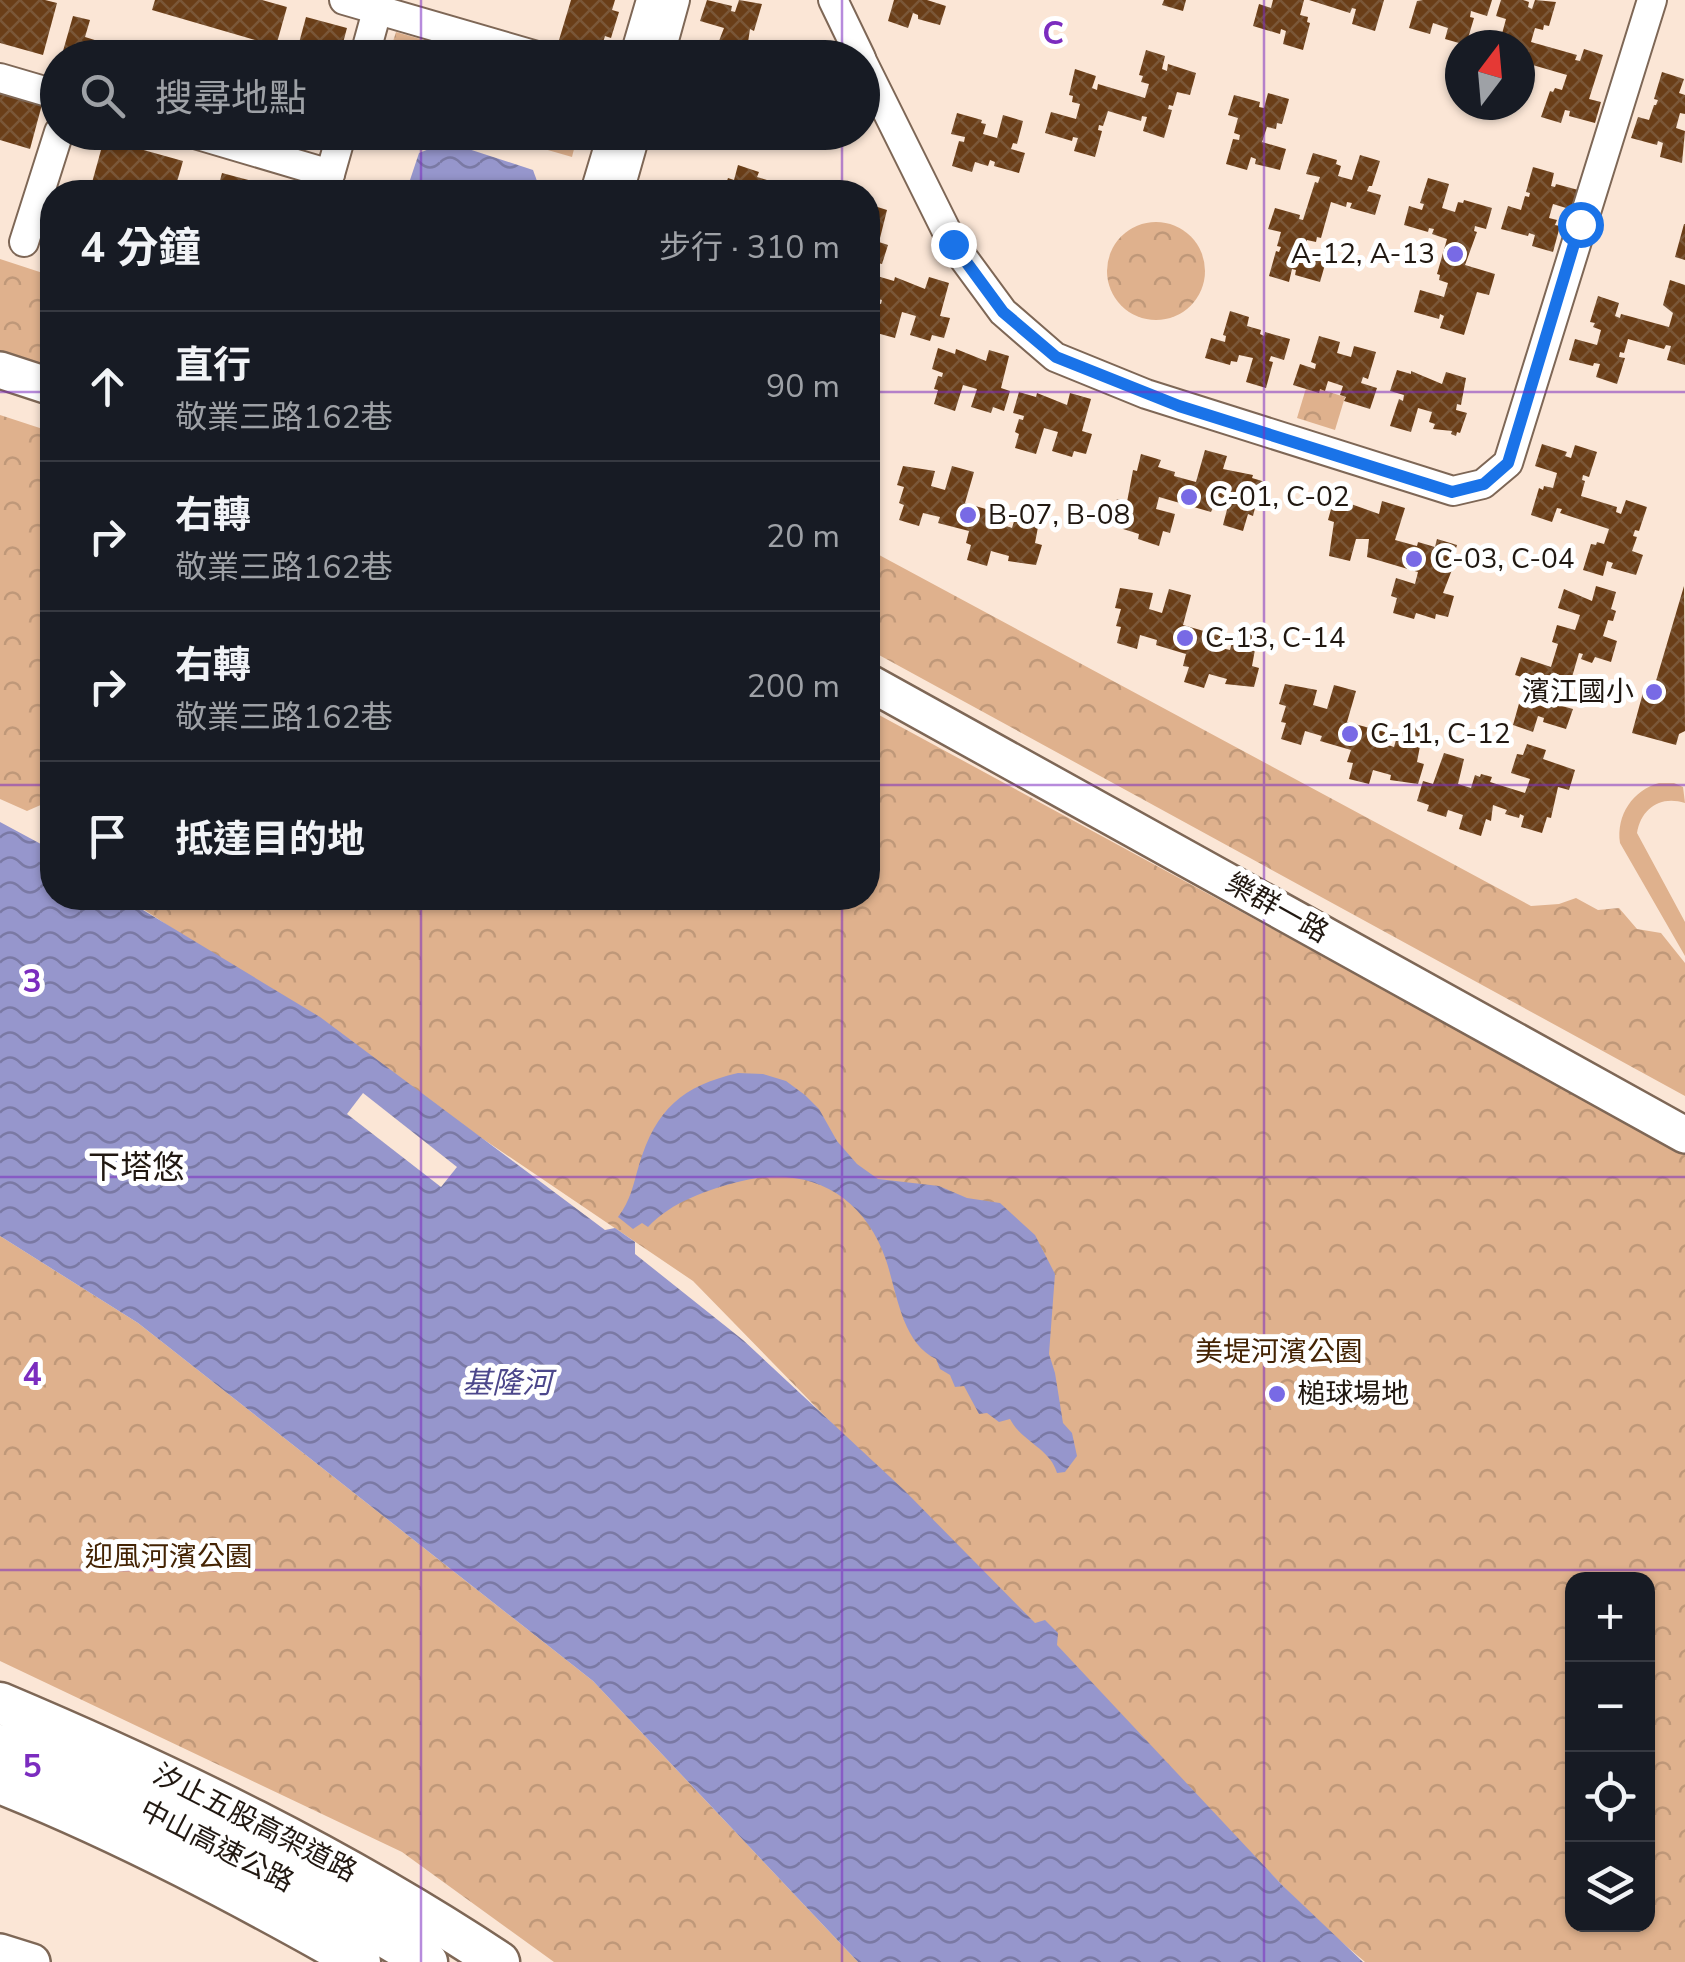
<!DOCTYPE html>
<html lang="zh-TW">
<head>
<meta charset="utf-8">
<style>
	:root { --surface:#171b24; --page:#242831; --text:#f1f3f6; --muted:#9ea1a6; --line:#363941 }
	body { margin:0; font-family:"Nunito Sans","Noto Sans TC",sans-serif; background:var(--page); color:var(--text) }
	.controls { position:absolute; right:30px; bottom:30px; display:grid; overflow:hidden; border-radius:20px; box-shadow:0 2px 8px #0004 }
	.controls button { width:90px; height:90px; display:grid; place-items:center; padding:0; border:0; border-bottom:2px solid var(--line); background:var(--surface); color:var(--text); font:50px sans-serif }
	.compass { position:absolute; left:1445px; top:30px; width:90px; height:90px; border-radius:50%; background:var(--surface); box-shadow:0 2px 8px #0004; rotate:16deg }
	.stop { position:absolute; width:30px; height:30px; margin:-22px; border:8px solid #1a73e8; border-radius:50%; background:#fff }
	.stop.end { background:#1a73e8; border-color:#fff; box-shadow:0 2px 10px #0008 }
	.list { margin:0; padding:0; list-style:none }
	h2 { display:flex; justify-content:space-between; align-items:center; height:130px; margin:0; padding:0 40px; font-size:42px }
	h2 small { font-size:32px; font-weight:400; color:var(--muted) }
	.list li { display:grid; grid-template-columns:65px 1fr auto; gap:30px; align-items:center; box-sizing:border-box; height:150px; padding:0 40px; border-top:2px solid var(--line) }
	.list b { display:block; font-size:38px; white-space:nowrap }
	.list p { margin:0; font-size:32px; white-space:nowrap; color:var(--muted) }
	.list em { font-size:32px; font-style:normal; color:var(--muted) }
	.icon { flex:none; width:55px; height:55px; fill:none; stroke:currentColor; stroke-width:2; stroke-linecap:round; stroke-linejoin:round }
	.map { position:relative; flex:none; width:1685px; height:1962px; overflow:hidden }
	.search { position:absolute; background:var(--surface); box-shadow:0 2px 8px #0004; left:40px; top:40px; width:840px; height:110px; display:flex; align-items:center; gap:25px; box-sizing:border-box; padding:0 35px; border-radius:55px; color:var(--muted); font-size:38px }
	.panel { position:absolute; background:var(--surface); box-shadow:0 2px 8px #0004; left:40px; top:180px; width:840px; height:730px; border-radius:40px }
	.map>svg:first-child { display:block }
	.green { fill:#dfb18d }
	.park { fill:url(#park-crowns); fill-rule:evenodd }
	.water { fill:url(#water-waves) }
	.pier { fill:#fbe6d6 }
	.building { fill:url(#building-cross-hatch) }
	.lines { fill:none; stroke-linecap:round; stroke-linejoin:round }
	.minor-casing { stroke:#7e6756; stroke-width:32 }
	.major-casing { stroke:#7e6756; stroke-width:40 }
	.highway-casing { stroke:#7e6756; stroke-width:45 }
	.minor { stroke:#fff; stroke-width:28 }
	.major { stroke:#fff; stroke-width:35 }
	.highway { stroke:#fff; stroke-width:40 }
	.route { stroke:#1a73e8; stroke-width:12 }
	.grid { fill:none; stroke:#7b2cbf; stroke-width:2.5; stroke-opacity:0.55 }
	.poi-dot { fill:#786ae5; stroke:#fff; stroke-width:4 }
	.labels { text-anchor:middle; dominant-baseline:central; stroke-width:10; stroke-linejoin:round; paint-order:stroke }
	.poi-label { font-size:28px; fill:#211811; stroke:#fff; text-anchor:start }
	.street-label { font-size:28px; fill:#211811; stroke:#fff }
	.park-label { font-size:28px; fill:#442303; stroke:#fff }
	.water-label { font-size:30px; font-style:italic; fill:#4c478b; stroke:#fff }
	.quarter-label { font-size:32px; fill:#211811; stroke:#fff }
	.grid-label { font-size:32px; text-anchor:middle; font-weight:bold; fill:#7b2cbf; stroke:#fff; stroke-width:10; stroke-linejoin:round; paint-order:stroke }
</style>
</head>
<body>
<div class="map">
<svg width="1685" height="1962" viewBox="0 0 1685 1962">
	<defs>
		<pattern id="park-crowns" width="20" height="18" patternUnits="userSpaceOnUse" patternTransform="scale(2.5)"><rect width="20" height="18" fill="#dfb18d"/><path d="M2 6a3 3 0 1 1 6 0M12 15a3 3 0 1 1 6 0" fill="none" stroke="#bf9879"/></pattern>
		<pattern id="water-waves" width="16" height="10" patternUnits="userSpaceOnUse" patternTransform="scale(2.5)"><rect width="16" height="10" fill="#9696cc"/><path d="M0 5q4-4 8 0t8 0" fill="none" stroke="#7a79a4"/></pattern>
		<pattern id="building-cross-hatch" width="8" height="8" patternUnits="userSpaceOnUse" patternTransform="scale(2.5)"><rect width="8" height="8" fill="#6a3e18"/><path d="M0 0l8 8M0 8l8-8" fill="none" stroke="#7a5738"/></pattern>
	</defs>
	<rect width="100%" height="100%" fill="#fbe6d6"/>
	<!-- green -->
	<path class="green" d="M1659,783H1674L1683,787L1685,803C1661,795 1641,808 1637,833L1685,922V956L1620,843C1616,815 1633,790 1659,783Z"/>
	<!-- park -->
	<g class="park">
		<path d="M396,32L483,57H388Z"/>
		<path d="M489,133H578L572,157Z"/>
		<circle cx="1156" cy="271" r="49"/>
		<path d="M0,259L52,276V379L0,362Z"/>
		<path d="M1307,385L1345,397L1335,430L1297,418Z"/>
		<path d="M0,415L52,432V800L27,811L0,799Z"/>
		<path d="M868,549L1531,906L1559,904L1576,898L1598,910L1619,908L1637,929L1661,933L1685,963V1096L868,649Z"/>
		<path d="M868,709L1685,1153V1962H1365L1318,1922L693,1281L127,898H868ZM1572,1580H1648V1924H1572Z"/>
		<path d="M0,1236L138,1323L593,1681L858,1962H554L402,1852L0,1661Z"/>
	</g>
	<!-- water -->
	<g class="water">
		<path d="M447,142L533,170L541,192H406L419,153Z"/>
		<path d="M0,822L52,850V898H123L320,1017L605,1230L615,1228L635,1242V1254L743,1340L904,1490L1035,1623L1045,1620L1058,1633L1057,1645L1282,1885L1363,1962H858L593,1681L138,1323L0,1236Z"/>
		<path d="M738,1073L763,1074L786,1081L805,1095L819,1109L837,1141L857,1164L878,1179L939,1186L967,1198L1000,1203L1035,1235L1055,1274L1049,1354L1055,1373L1063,1423L1072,1433L1077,1456L1065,1472L1057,1473C1050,1448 1022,1442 1010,1419L999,1422L987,1413L979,1414L964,1386L955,1387L950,1375L940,1369L936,1359C902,1343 897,1293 886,1260C864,1195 809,1165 742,1181C709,1189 671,1202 648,1227L642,1223L633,1229L618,1217C631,1200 633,1185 639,1165C656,1109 682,1086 738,1073Z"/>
	</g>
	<!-- pier -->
	<path class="pier" d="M363,1093L457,1167L441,1187L347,1114Z"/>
	<!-- building -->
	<g class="building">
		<path d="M0,0H45L57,3L43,55L0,43Z"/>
		<path d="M155,0H262L287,7L276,46L152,10Z"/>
		<path d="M571,0H615L612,10L619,12L611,38L605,36L600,52L559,40Z"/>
		<path d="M707,0L732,6L731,11L735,12L739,0L762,4L754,31L750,29L747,49L771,58H701L706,43L719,41L724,28L700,21Z"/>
		<path d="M894,0H927L946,6L940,25L918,19V15L913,13L908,28L888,21Z"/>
		<path d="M1164,0H1186L1183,11L1162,5Z"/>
		<path d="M1273,0H1304L1300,15L1308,17L1307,22L1310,23L1303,50L1283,44L1286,31L1281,29L1280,34L1253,26L1259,4L1271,8Z"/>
		<path d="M1309,0H1384L1375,31L1352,24L1356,9L1352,8L1350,13Z"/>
		<path d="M1423,0H1492L1487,16L1471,11L1470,17L1474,18L1466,45L1445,39L1448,28L1433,23L1430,34L1409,28L1417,1Z"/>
		<path d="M1501,0H1523L1529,2L1528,7L1532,9L1535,0L1556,2L1549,26L1544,25L1543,30L1535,28L1531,42L1577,55L1575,60L1580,61L1584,49L1603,55L1589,99L1601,102L1595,123L1569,116L1570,111L1565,110L1561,123L1541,117L1550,91L1553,92L1555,88L1562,90L1567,75L1522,62L1520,45H1499L1506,19L1496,16Z"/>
		<path d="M73,16L90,20L85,37L153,58H61Z"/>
		<path d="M306,17L347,28L339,58H295Z"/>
		<path d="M1146,50L1165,56L1162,69L1167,71L1168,64L1196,73L1190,95L1177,92L1173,106L1169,105L1168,109L1172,110L1164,138L1143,131L1147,117L1142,116L1141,121L1108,111L1103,126L1099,125L1098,130L1102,131L1095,157L1074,151L1078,138L1073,137L1072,141L1045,133L1051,112L1076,119L1080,104L1072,102L1073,96L1069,95L1075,69L1096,76L1092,88L1097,90L1098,84L1145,98L1149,84L1141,82L1143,76L1139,75Z"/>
		<path d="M1662,72L1684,79L1679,93L1685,95V114L1680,113L1676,128L1685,131L1682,163L1660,157L1663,143L1658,141L1657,145L1631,138L1638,117L1649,120L1654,105H1656L1658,100L1654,99Z"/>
		<path d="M0,85L44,97L30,149L0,140Z"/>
		<path d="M1268,93L1289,99L1282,124L1277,123L1276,129L1267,127L1262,142L1286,149L1280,170L1255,164L1256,159L1251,157L1247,170L1226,164L1233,139L1239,140L1240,135L1234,133L1238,118L1228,115L1234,95L1260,102L1259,107L1264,108Z"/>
		<path d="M957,113L982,120L981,123L986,124L983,134L997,138L1003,115L1023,121L1017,144L1013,143L1011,149L1025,153L1019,173L994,166L995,162L990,160L988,166L975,162L972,172L952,166L959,141L964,142L965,137L951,134Z"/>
		<path d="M104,139L183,161L174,192L90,190Z"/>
		<path d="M1313,153L1337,160L1336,164L1341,166L1338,176L1352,180L1360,155L1380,161L1372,186H1369L1367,191L1381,195L1375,215L1350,208L1352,203L1347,202L1346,207L1331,202L1321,238L1317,237L1316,242L1307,240L1302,254L1326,261L1320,282L1295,275L1296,270L1292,269L1289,282L1269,276L1276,251L1279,252L1281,247L1277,246L1281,232L1268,229L1275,208L1300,215L1299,219L1303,220L1315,182L1318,183L1320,177L1306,174Z"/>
		<path d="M738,165L759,172L757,177L777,183L775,188L787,192H723L728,178L734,180Z"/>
		<path d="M1533,167L1554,173L1551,186L1555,187L1556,184L1582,191L1576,211L1553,204L1549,218L1557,220L1555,225L1560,226L1553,252L1532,246L1535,235L1529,233L1528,236L1501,229L1508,206L1521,210L1525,196L1529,197L1530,193L1526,192Z"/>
		<path d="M222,173L290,191V192H217Z"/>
		<path d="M1428,178L1449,184L1442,208L1455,212L1458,202L1463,203L1464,200L1492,208L1486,229L1475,226L1474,231L1477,232L1465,265L1495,274L1489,295L1477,292L1464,335L1440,328L1444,316L1440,314L1439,319L1414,312L1420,290L1444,297L1448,283L1439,280L1440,275L1437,274L1447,239L1432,234L1434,229L1429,228L1428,232L1404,225L1409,206L1422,210L1424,204L1420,203Z"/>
		<path d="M868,204L887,210L879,242L888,245L882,264L871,261L869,268Z"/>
		<path d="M1684,224H1685V260L1675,257Z"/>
		<path d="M877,276L894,281L895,277L925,289L929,277L949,283L940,316L950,318L944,338L932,335L930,341L910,335L916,316L902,312L895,338L873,332L878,318L873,316L877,303L881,304L882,300L871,297Z"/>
		<path d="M1670,280L1685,285V365L1667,360L1671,346L1666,345L1664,349L1628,339L1624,353L1620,352L1619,357L1625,358L1617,384L1596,377L1600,364L1594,363L1593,366L1569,360L1575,339L1597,345L1601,330L1593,327L1595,323L1590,322L1598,296L1619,303L1615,316L1620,318L1621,314L1669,327L1673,313L1663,305Z"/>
		<path d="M1230,311L1249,317L1247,326L1261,330L1260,334L1264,336L1265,332L1290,339L1284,360L1271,356L1269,361L1273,362L1266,388L1246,382L1253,358L1239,355L1237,362L1231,361L1230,365L1205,358L1211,338L1225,342L1226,336L1223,335Z"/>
		<path d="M1319,336L1340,342L1337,353L1351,357L1354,346L1376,352L1368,379L1363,377L1361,383L1377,388L1370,409L1344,401L1346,397L1340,395L1343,386L1328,381L1325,391L1320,389L1319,393L1293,385L1300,364L1315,369L1316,364L1311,362Z"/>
		<path d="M938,348L955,354L956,349L986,361L989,350L1009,356L1001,388L1010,391L1004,411L993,407L991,413L971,407L977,389L963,385L955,411L934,404L938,390L934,389L938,376L942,377L943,373L932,369Z"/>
		<path d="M1397,370L1411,374V371L1442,384L1446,372L1466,378L1461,405L1457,404L1456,410L1467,413L1460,433L1457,432L1456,436L1451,434L1452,431L1433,429L1435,424L1429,422L1432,412L1418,408L1411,432L1390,426L1399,399L1403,401L1404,395L1390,391Z"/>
		<path d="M1019,392L1036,397L1037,393L1067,405L1070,393L1091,399L1082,431L1092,434L1086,454L1074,451L1072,457L1052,451L1058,432L1044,428L1036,454L1015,448L1019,434L1015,432L1019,419L1023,420L1024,416L1013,413Z"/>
		<path d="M1542,444L1567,452L1565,456L1571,458L1575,445L1597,452L1589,477L1583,475L1582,480L1585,481L1581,496L1617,507L1616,512L1621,514L1626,500L1647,507L1639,531L1635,530L1633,536L1637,537L1632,551L1643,555L1636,575L1611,568L1613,563L1607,561L1603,576L1583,570L1591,544L1596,545L1597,542L1604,544L1609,529L1560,513L1562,509L1557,508L1552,522L1531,515L1539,488L1543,490L1544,486L1553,488L1557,473L1535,466Z"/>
		<path d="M1205,450L1227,456L1223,469L1253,475L1252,478L1269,483L1264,501L1257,500L1253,516L1248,514L1243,531L1223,525L1229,502L1218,496L1211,512L1159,497L1156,509L1175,514L1170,533L1163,531L1159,546L1138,539L1139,534L1120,528L1122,523L1111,520L1117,499L1127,502L1133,470L1137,471L1141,454L1161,460L1158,467L1175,472L1174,476L1196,482Z"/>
		<path d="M903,466L935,471L931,486L945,490L952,466L974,472L965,503L1003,514L1000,524L1012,528L1019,505L1041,511L1035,543L1042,545L1036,565L1008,561L1009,556L991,551L987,566L967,560L971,545L966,543L969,531L938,523L940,517L923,513L919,526L899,520L904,505L899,503L904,487L897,485Z"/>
		<path d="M1382,501L1405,508L1395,540L1417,546L1418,542L1435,547L1437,539L1457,545L1452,561L1455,562L1443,593L1454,596L1448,617L1436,614L1435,619L1416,613L1414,619L1393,613L1397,598L1391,596L1396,578L1415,584L1418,572L1367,557L1369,539H1356L1350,561L1329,556L1334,522L1328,520L1333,502L1350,507L1351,504L1379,514Z"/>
		<path d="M1596,586L1616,592L1611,609L1616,611L1613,621L1608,620L1603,636L1617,641L1611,662L1595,657L1592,663L1581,659L1583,654L1579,653L1572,677L1576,678L1573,689L1568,687L1562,706L1573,709L1566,729L1543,722L1544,718L1538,716L1533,732L1513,725L1520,700L1523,701L1525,697L1535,699L1540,683L1515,675L1521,657L1551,667L1558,644L1552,642L1557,625L1575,630L1580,615L1558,608L1564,589L1592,601Z"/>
		<path d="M1684,586L1685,731L1679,734L1676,745L1632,733L1644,689L1653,691Z"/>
		<path d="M1120,588L1153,593L1149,609L1162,613L1169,589L1191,595L1183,625L1221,636L1217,647L1230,650L1236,627L1258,633L1252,666L1259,668L1254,687L1225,684L1227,679L1209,674L1204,688L1184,682L1189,667L1183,666L1186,654L1156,645L1157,640L1140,635L1137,649L1117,643L1121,627L1116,626L1121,609L1115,608Z"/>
		<path d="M1285,684L1317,690L1313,705L1327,709L1334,685L1356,691L1347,722L1385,732L1382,743L1394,747L1401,723L1423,730L1417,762L1424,764L1418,784L1390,780L1391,775L1373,770L1369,784L1349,779L1353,763L1347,762L1351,750L1320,741L1322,736L1305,731L1301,745L1281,739L1286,723L1281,722L1286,706L1279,704Z"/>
		<path d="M1527,744L1546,750L1543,759L1575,770L1569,790L1558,787L1551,818L1547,817L1542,833L1521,827L1524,816L1520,814L1519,818L1505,814L1507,810L1493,805L1491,821L1486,819L1481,836L1459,829L1463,815L1448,810L1446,817L1427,811L1429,805L1417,801L1423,781L1433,784L1444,753L1464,759L1458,784L1471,788L1475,775L1480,777L1481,774L1492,777L1490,782L1525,793L1530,779L1511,773L1517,754L1523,755Z"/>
	</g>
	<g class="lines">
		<defs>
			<g id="minor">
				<path d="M344,0L544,58"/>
				<path d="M833,0L861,58"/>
				<path d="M364,58L380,0"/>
				<path d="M634,58L651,0"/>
				<path d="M659,58L675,0"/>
				<path d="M862,61L953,244L1003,312L1055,357L1146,394L1453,491L1483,484L1508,463L1652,0"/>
				<path d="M0,78L58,95"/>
				<path d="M188,132L330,174"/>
				<path d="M325,192L342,132"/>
				<path d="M595,192L613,132"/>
				<path d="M619,192L636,132"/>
				<path d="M24,242L59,132"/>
			</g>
			<g id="major">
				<path d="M0,370L52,387"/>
				<path d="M868,682L1685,1135"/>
				<path d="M0,1952L32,1962"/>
			</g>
			<g id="highway">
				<path d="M0,1703C173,1776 342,1858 499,1962"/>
				<path d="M0,1745C149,1801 291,1879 427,1962"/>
				<path d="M0,1783C125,1833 243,1896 360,1962"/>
			</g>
		</defs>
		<!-- minor casing -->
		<use href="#minor" class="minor-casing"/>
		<!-- major casing -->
		<use href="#major" class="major-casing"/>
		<!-- highway casing -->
		<use href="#highway" class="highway-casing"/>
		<!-- minor -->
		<use href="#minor" class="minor"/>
		<!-- major -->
		<use href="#major" class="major"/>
		<!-- highway -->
		<use href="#highway" class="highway"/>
	</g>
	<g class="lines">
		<!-- route -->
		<path class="route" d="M953,244L1003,312L1056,357L1179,406L1452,492L1484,484L1508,463L1580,224"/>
	</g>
	<!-- grid -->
	<path class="grid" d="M421,0V58M842,0V58M1264,0V1962M421,132V192M842,132V192M0,392H52M868,392H1685M0,785H52M868,785H1685M421,898V1962M842,898V1962M0,1177H1685M0,1570H1685"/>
	<!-- markers -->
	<g class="poi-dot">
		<circle cx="1455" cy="254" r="10"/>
		<circle cx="1189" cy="497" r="10"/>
		<circle cx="968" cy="515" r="10"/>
		<circle cx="1414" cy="559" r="10"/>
		<circle cx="1185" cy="638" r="10"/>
		<circle cx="1654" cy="692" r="10"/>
		<circle cx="1350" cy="734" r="10"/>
		<circle cx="1277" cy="1394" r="10"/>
	</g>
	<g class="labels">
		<!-- poi labels -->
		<g class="poi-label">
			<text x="1435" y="254" text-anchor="end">A-12, A-13</text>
			<text x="1209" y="497">C-01, C-02</text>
			<text x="988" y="515">B-07, B-08</text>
			<text x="1434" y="559">C-03, C-04</text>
			<text x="1205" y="638">C-13, C-14</text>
			<text x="1634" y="692" text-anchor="end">濱江國小</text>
			<text x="1370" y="734">C-11, C-12</text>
			<text x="1297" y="1394">槌球場地</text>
		</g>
		<!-- street labels -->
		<g class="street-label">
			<text transform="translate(1277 908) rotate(29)">樂群一路</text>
			<text transform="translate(255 1823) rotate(27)">汐止五股高架道路</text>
			<text transform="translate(217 1846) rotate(27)">中山高速公路</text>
		</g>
		<!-- park labels -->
		<g class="park-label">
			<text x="1279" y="1352">美堤河濱公園</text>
			<text x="169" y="1557">迎風河濱公園</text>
		</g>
		<!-- water labels -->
		<g class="water-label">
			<text x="507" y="1383">基隆河</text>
		</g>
		<!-- quarter labels -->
		<g class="quarter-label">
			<text x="136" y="1167">下塔悠</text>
		</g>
	</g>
	<g class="grid-label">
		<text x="1053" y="44">C</text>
		<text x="32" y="992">3</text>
		<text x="32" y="1385">4</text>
		<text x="32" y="1777">5</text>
	</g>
</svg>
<div class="controls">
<button>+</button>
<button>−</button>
<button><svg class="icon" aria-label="locate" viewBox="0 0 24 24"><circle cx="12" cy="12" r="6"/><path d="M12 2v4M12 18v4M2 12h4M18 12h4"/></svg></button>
<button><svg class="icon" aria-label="layers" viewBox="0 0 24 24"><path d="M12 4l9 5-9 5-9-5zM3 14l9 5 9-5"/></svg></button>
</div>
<svg class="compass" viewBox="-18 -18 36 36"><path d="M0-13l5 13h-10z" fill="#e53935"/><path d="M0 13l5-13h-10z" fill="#9ea1a6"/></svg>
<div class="stop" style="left:1580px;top:224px"></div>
<div class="stop end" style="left:953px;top:244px"></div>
<div class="search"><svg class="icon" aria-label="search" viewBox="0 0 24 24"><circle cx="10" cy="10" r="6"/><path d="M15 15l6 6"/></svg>搜尋地點</div>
<section class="panel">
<h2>4 分鐘<small>步行 · 310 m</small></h2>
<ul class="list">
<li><svg class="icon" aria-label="ahead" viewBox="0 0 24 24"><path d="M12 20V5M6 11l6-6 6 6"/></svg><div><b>直行</b><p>敬業三路162巷</p></div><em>90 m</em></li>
<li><svg class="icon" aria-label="right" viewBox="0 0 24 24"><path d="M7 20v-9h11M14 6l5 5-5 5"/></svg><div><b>右轉</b><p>敬業三路162巷</p></div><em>20 m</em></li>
<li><svg class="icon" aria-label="right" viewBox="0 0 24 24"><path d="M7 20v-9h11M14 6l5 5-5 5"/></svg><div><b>右轉</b><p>敬業三路162巷</p></div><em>200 m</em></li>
<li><svg class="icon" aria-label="arrive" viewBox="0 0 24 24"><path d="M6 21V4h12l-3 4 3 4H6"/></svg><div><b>抵達目的地</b></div></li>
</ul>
</section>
</div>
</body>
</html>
